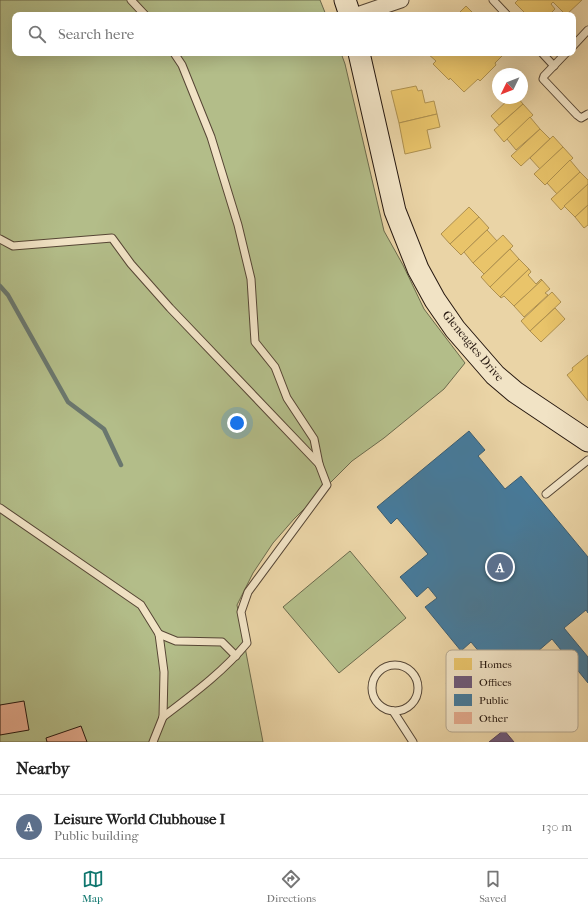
<!DOCTYPE html>
<html lang="en">
<head>
<meta charset="utf-8">
<style>
	:root { --surface:#fff; --page:#f2f2f2; --text:#222; --muted:#767676; --line:#e0e0e0; --accent:#0f766e }
	body { margin:0; font-family:"IM FELL French Canon",serif; background:var(--page); color:var(--text) }
	.compass { position:absolute; left:492px; top:68px; width:36px; height:36px; border-radius:50%; background:var(--surface); box-shadow:0 4px 16px #0002; rotate:227deg }
	.you { position:absolute; left:237px; top:423px; width:14px; height:14px; margin:-10px; border:3px solid #fff; border-radius:50%; background:#1a73e8; box-shadow:0 0 0 6px #1a73e833 }
	.badge { display:grid; place-items:center; width:26px; height:26px; border-radius:50%; background:var(--accent); color:#fff; font-size:13px; font-weight:700 }
	.pin { position:absolute; translate:-50% -50%; border:2px solid #fff; box-shadow:0 1px 4px #0006 }
	.list { margin:0; padding:0; list-style:none }
	h2 { display:flex; justify-content:space-between; align-items:center; height:52px; margin:0; padding:0 16px; font-size:17px }
	h2 small { font-size:13px; font-weight:400; color:var(--muted) }
	.list li { display:grid; grid-template-columns:26px 1fr auto; gap:12px; align-items:center; box-sizing:border-box; height:64px; padding:0 16px; border-top:1px solid var(--line) }
	.list b { display:block; font-size:15px; white-space:nowrap }
	.list p { margin:0; font-size:13px; white-space:nowrap; color:var(--muted) }
	.list em { font-size:13px; font-style:normal; color:var(--muted) }
	.icon { flex:none; width:22px; height:22px; fill:none; stroke:currentColor; stroke-width:2; stroke-linecap:round; stroke-linejoin:round }
	.map { position:relative; flex:none; width:588px; height:742px; overflow:hidden }
	.search { position:absolute; background:var(--surface); box-shadow:0 4px 16px #0002; left:12px; right:12px; top:12px; height:44px; display:flex; align-items:center; gap:10px; box-sizing:border-box; padding:0 14px; border-radius:8px; color:var(--muted); font-size:15px }
	.sheet { height:116px; background:var(--surface) }
	nav { display:flex; justify-content:space-around; align-items:center; box-sizing:border-box; height:56px; border-top:1px solid var(--line); background:var(--surface); font-size:11px; color:var(--muted) }
	nav a { display:grid; justify-items:center; gap:2px }
	nav .on { color:var(--accent) }
	.map>svg:first-child { display:block }
	.green { fill:#b3bd89; stroke:#6c6a4c }
	.homes { fill:#e9c46a; stroke:#ae904f }
	.offices { fill:#6d597a; stroke:#57455a }
	.public { fill:#457b9d; stroke:#3b5d72 }
	.lines { fill:none; stroke-linecap:round; stroke-linejoin:round }
	.stream { stroke:#6a776e; stroke-width:4.5 }
	.building { fill:#e4ab8e; stroke:#25170f }
	.lane-casing { stroke:#564635; stroke-width:9 }
	.street-casing { stroke:#564635; stroke-width:17 }
	.secondary-casing { stroke:#25170f; stroke-width:23 }
	.lane { stroke:#f1e3c5; stroke-width:7 }
	.street { stroke:#f1e3c5; stroke-width:15 }
	.secondary { stroke:#f1e3c5; stroke-width:21 }
	.labels { text-anchor:middle; dominant-baseline:central; stroke-width:4; stroke-linejoin:round; paint-order:stroke }
	.street-label { font-size:12px; fill:#25170f; stroke:#f1e3c5 }
	.key { fill:#f1e3c5; stroke:#b4a68e; stroke-width:1 }
	.key-label { font-size:11px; fill:#25170f }
</style>
</head>
<body>
<div class="map">
<svg width="588" height="742" viewBox="0 0 588 742">
	<rect width="100%" height="100%" fill="#ead4a6"/>
	<filter id="stains"><feTurbulence type="fractalNoise" baseFrequency=".005" numOctaves="4"/><feColorMatrix values="0 0 0 0 .2 0 0 0 0 .09 0 0 0 0 .02 0 0 0 .5 -.17"/></filter>
	<radialGradient id="worn" r=".72"><stop offset=".6" stop-color="#630" stop-opacity="0"/><stop offset="1" stop-color="#630" stop-opacity=".3"/></radialGradient>
	<!-- green -->
	<g class="green">
		<path d="M0,0H320L326,15H15V53H341L345,64L384,231L403,265L424,309L465,363L444,389L384,438L352,461L294,519L273,543L253,573L237,605L263,742H0Z"/>
		<path d="M350,551L406,618L339,673L283,607Z"/>
	</g>
	<!-- homes -->
	<g class="homes">
		<path d="M518,0H582L566,15L553,2L551,4L555,9L549,15H527L515,3Z"/>
		<path d="M466,6L475,15H457Z"/>
		<path d="M427,53H505L495,63L496,65L480,81L478,79L464,92L450,78L449,80L433,64L436,61Z"/>
		<path d="M416,86L418,91L422,90L425,103L434,101L437,114L399,123L391,91Z"/>
		<path d="M510,98H518L523,104L499,125L491,116Z"/>
		<path d="M523,104L533,115L504,142L494,130Z"/>
		<path d="M437,114L440,127L427,130L431,148L405,154L399,123Z"/>
		<path d="M530,117L540,129L516,150L507,139Z"/>
		<path d="M540,129L550,139L521,166L511,156Z"/>
		<path d="M553,136L563,147L540,169L530,158Z"/>
		<path d="M563,147L573,158L545,185L534,174Z"/>
		<path d="M570,160L580,172L557,194L547,183Z"/>
		<path d="M580,172L588,180V184L561,210L551,199Z"/>
		<path d="M588,184V205L575,217L564,206Z"/>
		<path d="M588,205V225L584,228L575,217Z"/>
		<path d="M469,207L479,217L450,244L441,234Z"/>
		<path d="M479,217L489,228L461,255L450,244Z"/>
		<path d="M487,230L497,241L473,263L464,252Z"/>
		<path d="M503,235L513,246L484,274L473,263Z"/>
		<path d="M510,249L519,259L490,287L481,277Z"/>
		<path d="M519,259L529,269L500,297L490,287Z"/>
		<path d="M529,269L531,272L528,275L536,284L541,279L542,280L514,306L504,296L501,298L500,297Z"/>
		<path d="M542,280L550,289L545,293L548,295L524,317L514,306Z"/>
		<path d="M552,292L561,302L530,331L521,321Z"/>
		<path d="M555,308L565,319L541,342L530,331Z"/>
		<path d="M588,355V401L567,375L573,370L572,368Z"/>
	</g>
	<!-- offices -->
	<path class="offices" d="M504,730L514,742H489Z"/>
	<!-- public -->
	<path class="public" d="M469,431L485,450L478,456L505,489L521,476L588,557V613L586,610L564,628L588,657V683L552,639L529,659L539,671L513,692L501,678L466,707L446,683L481,654L471,642L461,651L425,607L437,598L428,587L417,597L400,577L428,554L397,518L391,524L377,507Z"/>
	<g class="lines">
		<!-- stream -->
		<path class="stream" d="M0,286L8,295L68,402L104,429L121,465"/>
	</g>
	<!-- building -->
	<g class="building">
		<path d="M24,701L29,730L0,735V705Z"/>
		<path d="M81,726L87,742H47L46,738Z"/>
	</g>
	<g class="lines">
		<defs>
			<g id="lane">
				<path d="M131,0L145,15"/>
				<path d="M493,0L507,15"/>
				<path d="M573,46L588,30"/>
				<path d="M174,53L182,65L211,137L238,225L251,279L255,342L275,367L287,398L314,439L319,464"/>
				<path d="M542,53L554,66"/>
				<path d="M566,53L544,76L543,79L577,115L581,118L588,114"/>
				<path d="M0,239L13,246L112,238L131,264L170,308L319,464L327,485L248,592L241,612L247,643C223,672 193,694 163,717"/>
				<path d="M546,494L588,460"/>
				<path d="M0,508L141,605L159,634L164,672L163,717L153,742"/>
				<path d="M159,634L176,641L222,642L236,656"/>
				<circle cx="395" cy="688" r="23"/>
				<path d="M393,711L413,742"/>
			</g>
			<path id="street" d="M357,15L401,0"/>
			<g id="secondary">
				<path d="M345,0L350,15"/>
				<path d="M359,53L395,211L418,269L435,300L455,329L495,375L515,392L588,441"/>
			</g>
		</defs>
		<!-- lane casing -->
		<use href="#lane" class="lane-casing"/>
		<!-- street casing -->
		<use href="#street" class="street-casing"/>
		<!-- secondary casing -->
		<use href="#secondary" class="secondary-casing"/>
		<!-- lane -->
		<use href="#lane" class="lane"/>
		<!-- street -->
		<use href="#street" class="street"/>
		<!-- secondary -->
		<use href="#secondary" class="secondary"/>
	</g>
	<g class="labels">
		<!-- street labels -->
		<g class="street-label">
			<text transform="translate(473 346) rotate(50)">Gleneagles Drive</text>
		</g>
	</g>
	<!-- legend -->
	<rect x="446" y="650" width="132" height="82" rx="6" class="key"/>
	<rect x="454" y="658" width="18" height="12" fill="#e9c46a"/>
	<rect x="454" y="676" width="18" height="12" fill="#6d597a"/>
	<rect x="454" y="694" width="18" height="12" fill="#457b9d"/>
	<rect x="454" y="712" width="18" height="12" fill="#e4ab8e"/>
	<g class="key-label">
		<text x="479" y="668">Homes</text>
		<text x="479" y="686">Offices</text>
		<text x="479" y="704">Public</text>
		<text x="479" y="722">Other</text>
	</g>
	<rect width="100%" height="100%" filter="url(#stains)"/>
	<rect width="100%" height="100%" fill="url(#worn)"/>
</svg>
<svg class="compass" viewBox="-18 -18 36 36"><path d="M0-13l5 13h-10z" fill="#e53935"/><path d="M0 13l5-13h-10z" fill="#767676"/></svg>
<div class="you"></div>
<div class="pin badge" style="left:500px;top:567px;background:#5c6f8a">A</div>
<div class="search"><svg class="icon" aria-label="search" viewBox="0 0 24 24"><circle cx="10" cy="10" r="6"/><path d="M15 15l6 6"/></svg>Search here</div>
</div>
<section class="sheet">
<h2>Nearby<small></small></h2>
<ul class="list">
<li><span class="badge" style="background:#5c6f8a">A</span><div><b>Leisure World Clubhouse I</b><p>Public building</p></div><em>130 m</em></li>
</ul>
</section>
<nav>
<a class="on"><svg class="icon" aria-label="map" viewBox="0 0 24 24"><path d="M3 6l6-2 6 2 6-2v14l-6 2-6-2-6 2zM9 4v14M15 6v14"/></svg>Map</a>
<a><svg class="icon" aria-label="directions" viewBox="0 0 24 24"><path d="M12 3l9 9-9 9-9-9zM9 14v-3h6M13 9l2 2-2 2"/></svg>Directions</a>
<a><svg class="icon" aria-label="saved" viewBox="0 0 24 24"><path d="M7 4h10v16l-5-4-5 4z"/></svg>Saved</a>
</nav>
</body>
</html>
